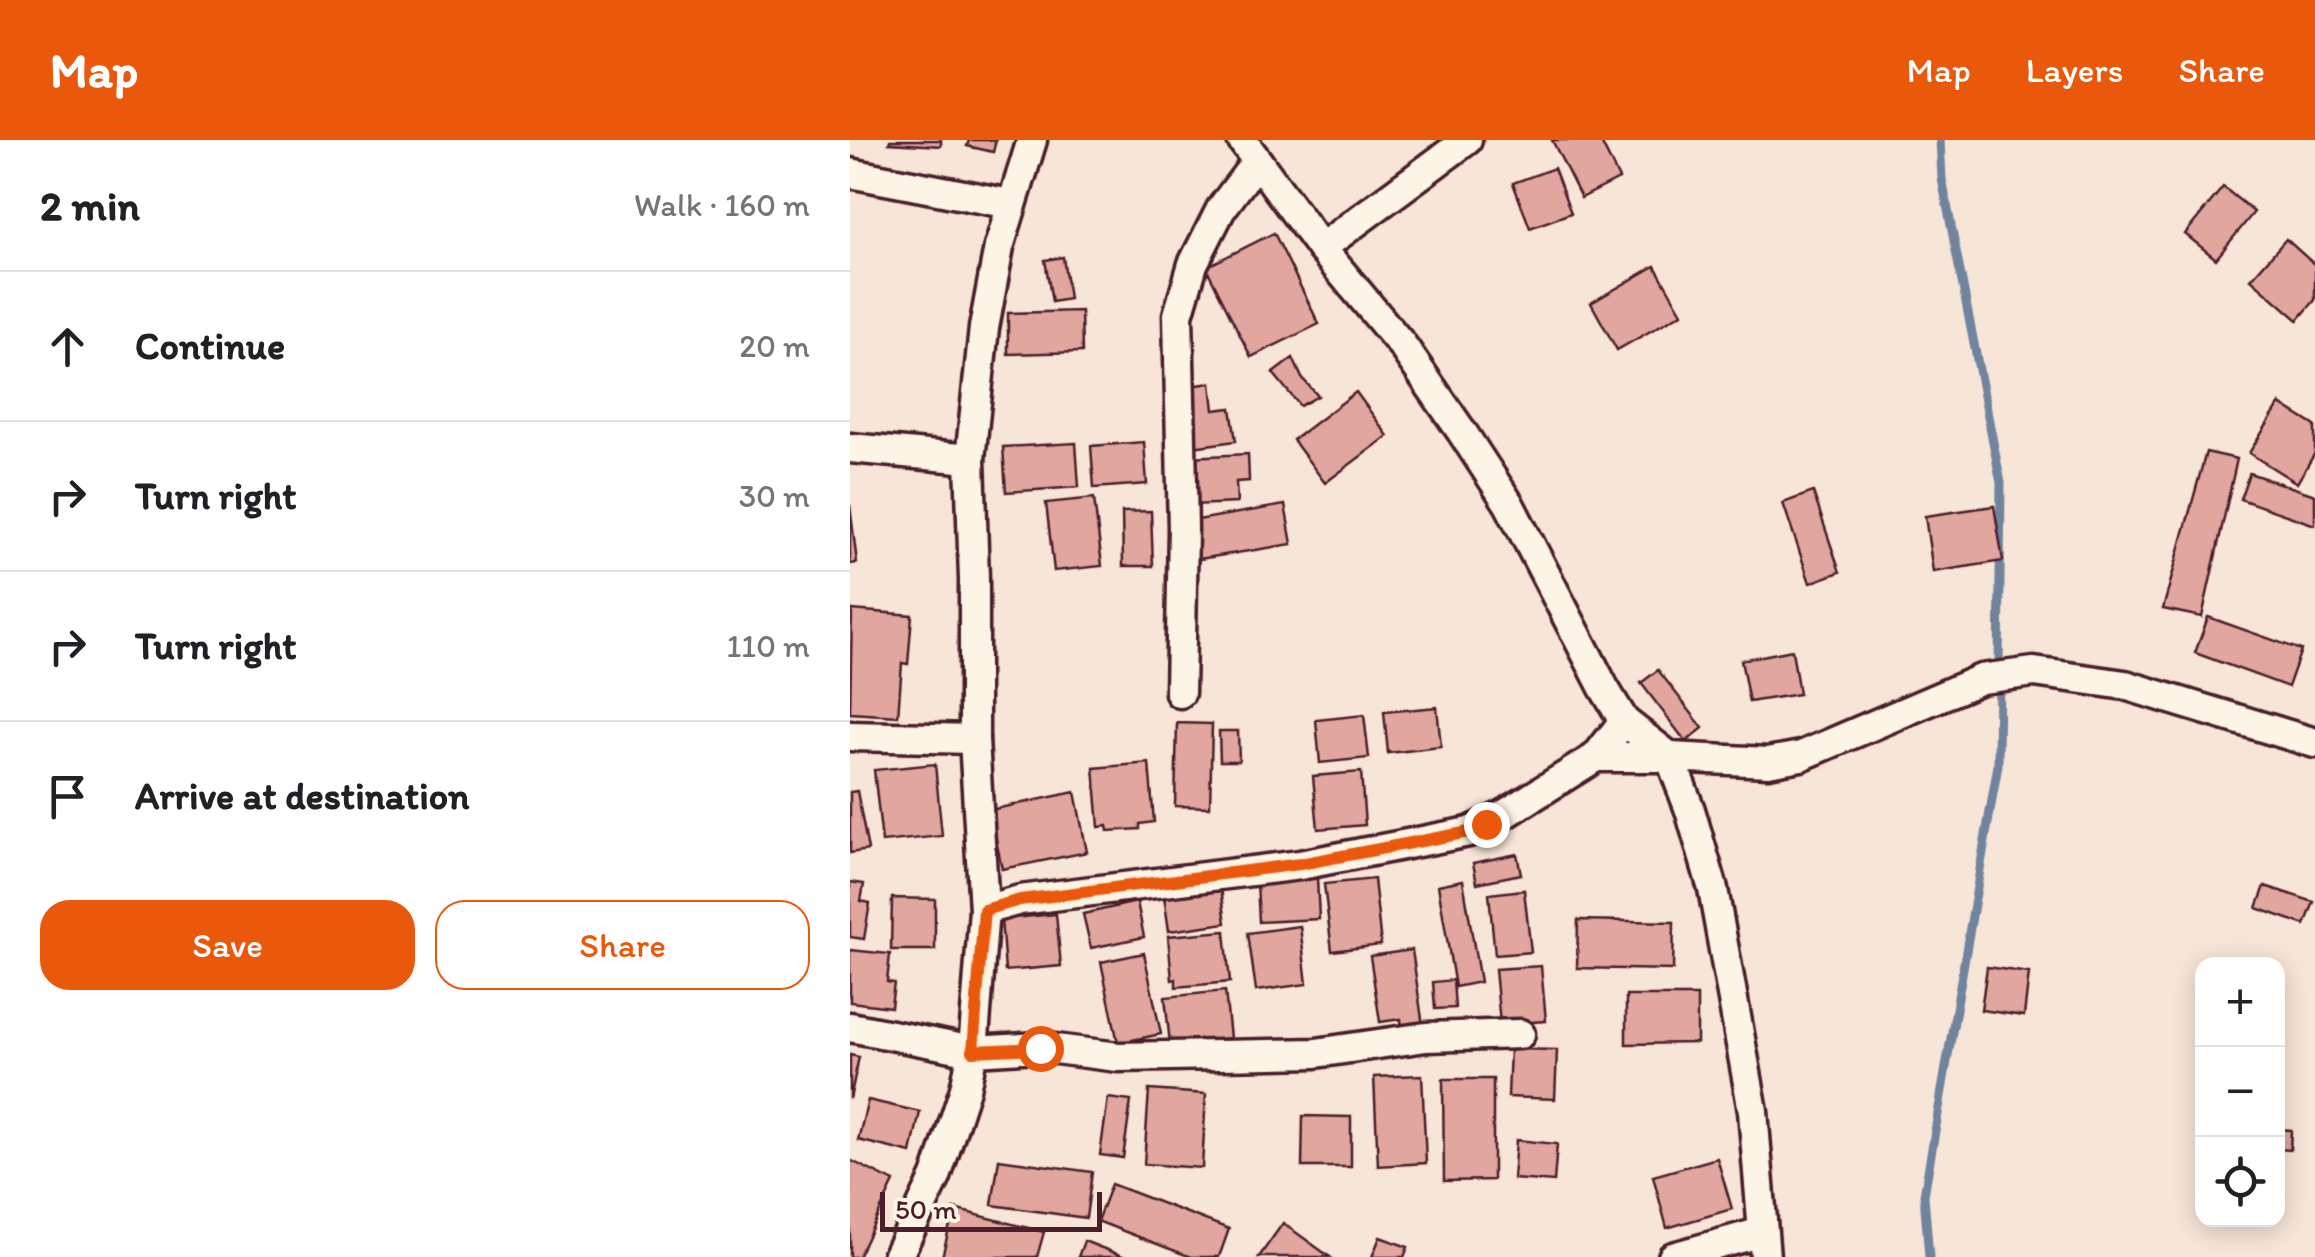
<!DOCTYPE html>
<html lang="en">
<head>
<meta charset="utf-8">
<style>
	:root { --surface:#fff; --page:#f6f6f6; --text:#202124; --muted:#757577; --line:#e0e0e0; --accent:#ea580c }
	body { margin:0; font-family:Itim,sans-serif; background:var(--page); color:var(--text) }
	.controls { position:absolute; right:30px; bottom:30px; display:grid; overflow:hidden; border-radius:20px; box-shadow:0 5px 25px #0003 }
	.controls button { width:90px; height:90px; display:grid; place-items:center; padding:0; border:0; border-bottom:2px solid var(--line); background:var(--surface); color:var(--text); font:50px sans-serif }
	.scale { position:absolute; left:30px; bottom:25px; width:222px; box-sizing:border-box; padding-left:10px; border:5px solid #4a1f2b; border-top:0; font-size:28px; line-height:35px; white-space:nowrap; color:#4a1f2b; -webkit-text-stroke:8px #fcf5e5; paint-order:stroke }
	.stop { position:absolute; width:30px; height:30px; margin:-22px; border:8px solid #ea580c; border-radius:50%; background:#fff }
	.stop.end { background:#ea580c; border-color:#fff; box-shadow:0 2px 10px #0008 }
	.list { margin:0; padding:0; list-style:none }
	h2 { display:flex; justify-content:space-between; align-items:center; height:130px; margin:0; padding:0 40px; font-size:42px }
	h2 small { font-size:32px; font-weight:400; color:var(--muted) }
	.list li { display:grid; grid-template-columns:65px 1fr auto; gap:30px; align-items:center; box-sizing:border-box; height:150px; padding:0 40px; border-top:2px solid var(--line) }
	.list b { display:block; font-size:38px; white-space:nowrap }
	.list em { font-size:32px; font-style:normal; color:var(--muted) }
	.actions { display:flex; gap:20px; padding:30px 40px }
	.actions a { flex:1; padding:22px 0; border:2px solid var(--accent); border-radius:30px; text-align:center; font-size:35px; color:var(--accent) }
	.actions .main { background:var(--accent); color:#fff }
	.icon { flex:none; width:55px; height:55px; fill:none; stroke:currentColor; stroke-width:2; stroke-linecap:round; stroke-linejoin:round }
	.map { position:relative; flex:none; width:1465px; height:1117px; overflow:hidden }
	header { display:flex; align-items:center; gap:60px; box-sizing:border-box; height:140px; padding:0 50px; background:var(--accent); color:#fff }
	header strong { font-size:48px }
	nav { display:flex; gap:55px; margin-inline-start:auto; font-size:35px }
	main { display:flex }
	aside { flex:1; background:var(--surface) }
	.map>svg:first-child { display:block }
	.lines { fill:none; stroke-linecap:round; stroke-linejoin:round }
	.stream { stroke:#70849e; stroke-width:9 }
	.building { fill:#e1a79f; stroke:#4a1f2b; stroke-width:2.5 }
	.minor-casing { stroke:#4a1f2b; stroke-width:35 }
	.minor { stroke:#fcf5e5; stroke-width:28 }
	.route { stroke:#ea580c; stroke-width:12 }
</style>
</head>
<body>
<header>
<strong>Map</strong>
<nav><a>Map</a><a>Layers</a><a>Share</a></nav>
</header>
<main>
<aside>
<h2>2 min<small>Walk · 160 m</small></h2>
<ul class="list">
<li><svg class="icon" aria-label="ahead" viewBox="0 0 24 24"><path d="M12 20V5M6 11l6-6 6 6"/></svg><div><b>Continue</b></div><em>20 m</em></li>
<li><svg class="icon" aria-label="right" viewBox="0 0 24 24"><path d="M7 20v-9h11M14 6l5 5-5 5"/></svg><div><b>Turn right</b></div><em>30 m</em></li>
<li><svg class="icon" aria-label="right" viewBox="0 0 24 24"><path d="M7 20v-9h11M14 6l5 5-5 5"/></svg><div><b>Turn right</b></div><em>110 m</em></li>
<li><svg class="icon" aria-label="arrive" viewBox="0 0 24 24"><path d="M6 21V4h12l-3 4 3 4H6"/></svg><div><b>Arrive at destination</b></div></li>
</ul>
<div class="actions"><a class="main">Save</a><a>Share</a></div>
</aside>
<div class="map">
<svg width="1465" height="1117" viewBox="0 0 1465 1117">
	<rect width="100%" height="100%" fill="#f7e5d7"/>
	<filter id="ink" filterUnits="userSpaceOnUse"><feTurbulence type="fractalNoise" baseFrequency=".01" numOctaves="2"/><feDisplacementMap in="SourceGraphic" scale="20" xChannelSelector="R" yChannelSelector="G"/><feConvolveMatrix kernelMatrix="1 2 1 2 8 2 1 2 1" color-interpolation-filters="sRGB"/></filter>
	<g filter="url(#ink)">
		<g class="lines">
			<!-- stream -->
			<path class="stream" d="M1079,1117L1074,1055L1148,625L1151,343L1092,39L1090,0"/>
		</g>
		<!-- building -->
		<g class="building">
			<path d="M40,0H91V6L39,3Z"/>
			<path d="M119,0H146L143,12L117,6Z"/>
			<path d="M702,0H750L769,39L731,58Z"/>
			<path d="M704,28L721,73L680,88L663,43Z"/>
			<path d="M1373,47L1404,72L1366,119L1335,94Z"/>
			<path d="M424,93L469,184L401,217L356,127Z"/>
			<path d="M1436,99L1465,125V160L1448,180L1401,139Z"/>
			<path d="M213,117L219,159L202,162L195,120Z"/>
			<path d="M805,126L832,173L767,210L741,163Z"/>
			<path d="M231,171L232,212L158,214V173Z"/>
			<path d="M443,218L452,238L468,256L450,266L423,233Z"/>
			<path d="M361,243L364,270L381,268L386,301L342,307L334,247Z"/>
			<path d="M506,252L538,296L475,343L443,300Z"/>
			<path d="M1430,264L1465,286V313L1447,343L1399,313Z"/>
			<path d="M294,302L297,344L244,348L241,306Z"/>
			<path d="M226,303L229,347L156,352L153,307Z"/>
			<path d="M1356,312L1387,319L1352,477L1313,469Z"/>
			<path d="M398,314L399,341L386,342L387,363L342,365L339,317Z"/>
			<path d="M1399,333L1465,355V385L1390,359Z"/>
			<path d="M963,352L990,432L960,443L933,363Z"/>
			<path d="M244,358L252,426L204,431L196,363Z"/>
			<path d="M0,365L7,423L0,424Z"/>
			<path d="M435,365L442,404L343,420L336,382Z"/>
			<path d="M1144,366L1153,421L1083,432L1075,376Z"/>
			<path d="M301,371L303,426H273L272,372Z"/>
			<path d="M2,470L62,475L58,524L52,523L48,576L0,573Z"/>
			<path d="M1358,477L1451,510L1438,547L1345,513Z"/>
			<path d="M942,510L949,554L899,562L891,520Z"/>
			<path d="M808,530L853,588L836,602L791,543Z"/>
			<path d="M587,567L591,607L538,613L534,572Z"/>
			<path d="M514,575L519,618L470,623L466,580Z"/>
			<path d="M327,583L362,584L360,667L325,666Z"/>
			<path d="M369,591H388L389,621H370Z"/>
			<path d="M299,623L304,682L290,684V689L258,691L257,686L249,687L244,628Z"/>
			<path d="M85,624L92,696L32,702L24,630Z"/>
			<path d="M511,632L515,685L468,689L463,636Z"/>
			<path d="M7,651L18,710L0,713V652Z"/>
			<path d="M225,652L237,712L152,729L140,670Z"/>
			<path d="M667,714L671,734L627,743L623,723Z"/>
			<path d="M467,738L469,779L409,782L407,742Z"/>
			<path d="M524,739L531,805L482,811L474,744Z"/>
			<path d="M613,740L630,842L605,847L588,745Z"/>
			<path d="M0,742L14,744L11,761L20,763L14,799L0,797Z"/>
			<path d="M1415,746L1464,762L1455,785L1407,768Z"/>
			<path d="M371,748L376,783L319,791L314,756Z"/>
			<path d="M674,750L681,812L645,815L639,754Z"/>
			<path d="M42,758L85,759V810H41Z"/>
			<path d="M287,762L294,797L241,808L233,774Z"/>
			<path d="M206,774L211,826L155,831L151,779Z"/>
			<path d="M728,780L824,782L823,830L727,828Z"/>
			<path d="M450,786L457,844L406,851L398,793Z"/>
			<path d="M375,791L380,842L326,847V839L322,840L318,796Z"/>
			<path d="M0,810L40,814L37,842L44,843L41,867L0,862Z"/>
			<path d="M562,810L573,886L552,889L551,879L530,882L520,816Z"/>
			<path d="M294,813L311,894L268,903L251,822Z"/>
			<path d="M691,826L696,881L650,884L645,829Z"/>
			<path d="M1137,827L1179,833L1174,876L1131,870Z"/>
			<path d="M603,840L605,868L585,869L583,842Z"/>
			<path d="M375,851L380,898L320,904L315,857Z"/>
			<path d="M776,856H847V903L776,904Z"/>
			<path d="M660,909L707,910L705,959L658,957Z"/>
			<path d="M0,915L9,917L0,959Z"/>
			<path d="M572,935L576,1023L528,1026L524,937Z"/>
			<path d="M593,939H643V1040L594,1041Z"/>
			<path d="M299,950L356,954L352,1028L294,1024Z"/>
			<path d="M258,958L281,961L273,1018L250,1015Z"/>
			<path d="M18,960L70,972L61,1013L8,1000Z"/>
			<path d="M453,976L501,977V1027H452Z"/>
			<path d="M1428,989L1441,990L1440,1010L1428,1009Z"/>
			<path d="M666,1000L707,1004L704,1042L663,1039Z"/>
			<path d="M867,1018L882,1069L817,1088L803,1036Z"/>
			<path d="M149,1019L242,1032L236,1078L142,1065Z"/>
			<path d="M0,1020L44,1042L8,1117H0Z"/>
			<path d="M261,1044L379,1089L369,1117H341L247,1081Z"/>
			<path d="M104,1069L194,1092L187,1117H92Z"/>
			<path d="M433,1083L480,1117H409Z"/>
			<path d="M530,1097L558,1107L554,1117H522Z"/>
			<path d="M234,1101L275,1117H228Z"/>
		</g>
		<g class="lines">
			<defs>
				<g id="minor">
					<path d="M392,0L471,108L552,205L612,292L659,364L754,548L774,581L820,617L918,622L951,616L1131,539L1184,532L1275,545L1465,603"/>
					<path d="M0,33L160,64"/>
					<path d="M471,108L617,0"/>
					<path d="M0,308L120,319"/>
					<path d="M330,553L333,389L328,175L343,124L371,69L407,21"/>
					<path d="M0,596L124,599"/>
					<path d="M746,617H820L840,670L863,749L903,971L915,1117"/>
					<path d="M134,770L170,760L450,725L619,692L652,676L746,617L774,581"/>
					<path d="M0,887L123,911L190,907L268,917L466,913L576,897L670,894"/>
					<path d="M47,1117L86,1037L115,949L123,911L134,770L124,599V439L120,319L134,188L149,107L182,0"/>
					<path d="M823,1117L912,1092"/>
				</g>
			</defs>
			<!-- minor casing -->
			<use href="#minor" class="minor-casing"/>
			<!-- minor -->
			<use href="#minor" class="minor"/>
		</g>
	</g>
	<g class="lines" filter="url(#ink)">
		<!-- route -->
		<path class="route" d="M190,908L123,911L134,770L170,760L450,724L619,692L636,684"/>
	</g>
</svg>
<div class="controls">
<button>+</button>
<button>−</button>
<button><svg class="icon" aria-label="locate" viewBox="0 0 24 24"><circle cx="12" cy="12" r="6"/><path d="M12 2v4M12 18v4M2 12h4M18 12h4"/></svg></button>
</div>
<div class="scale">50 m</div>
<div class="stop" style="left:190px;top:908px"></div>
<div class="stop end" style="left:636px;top:684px"></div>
</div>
</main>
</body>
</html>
